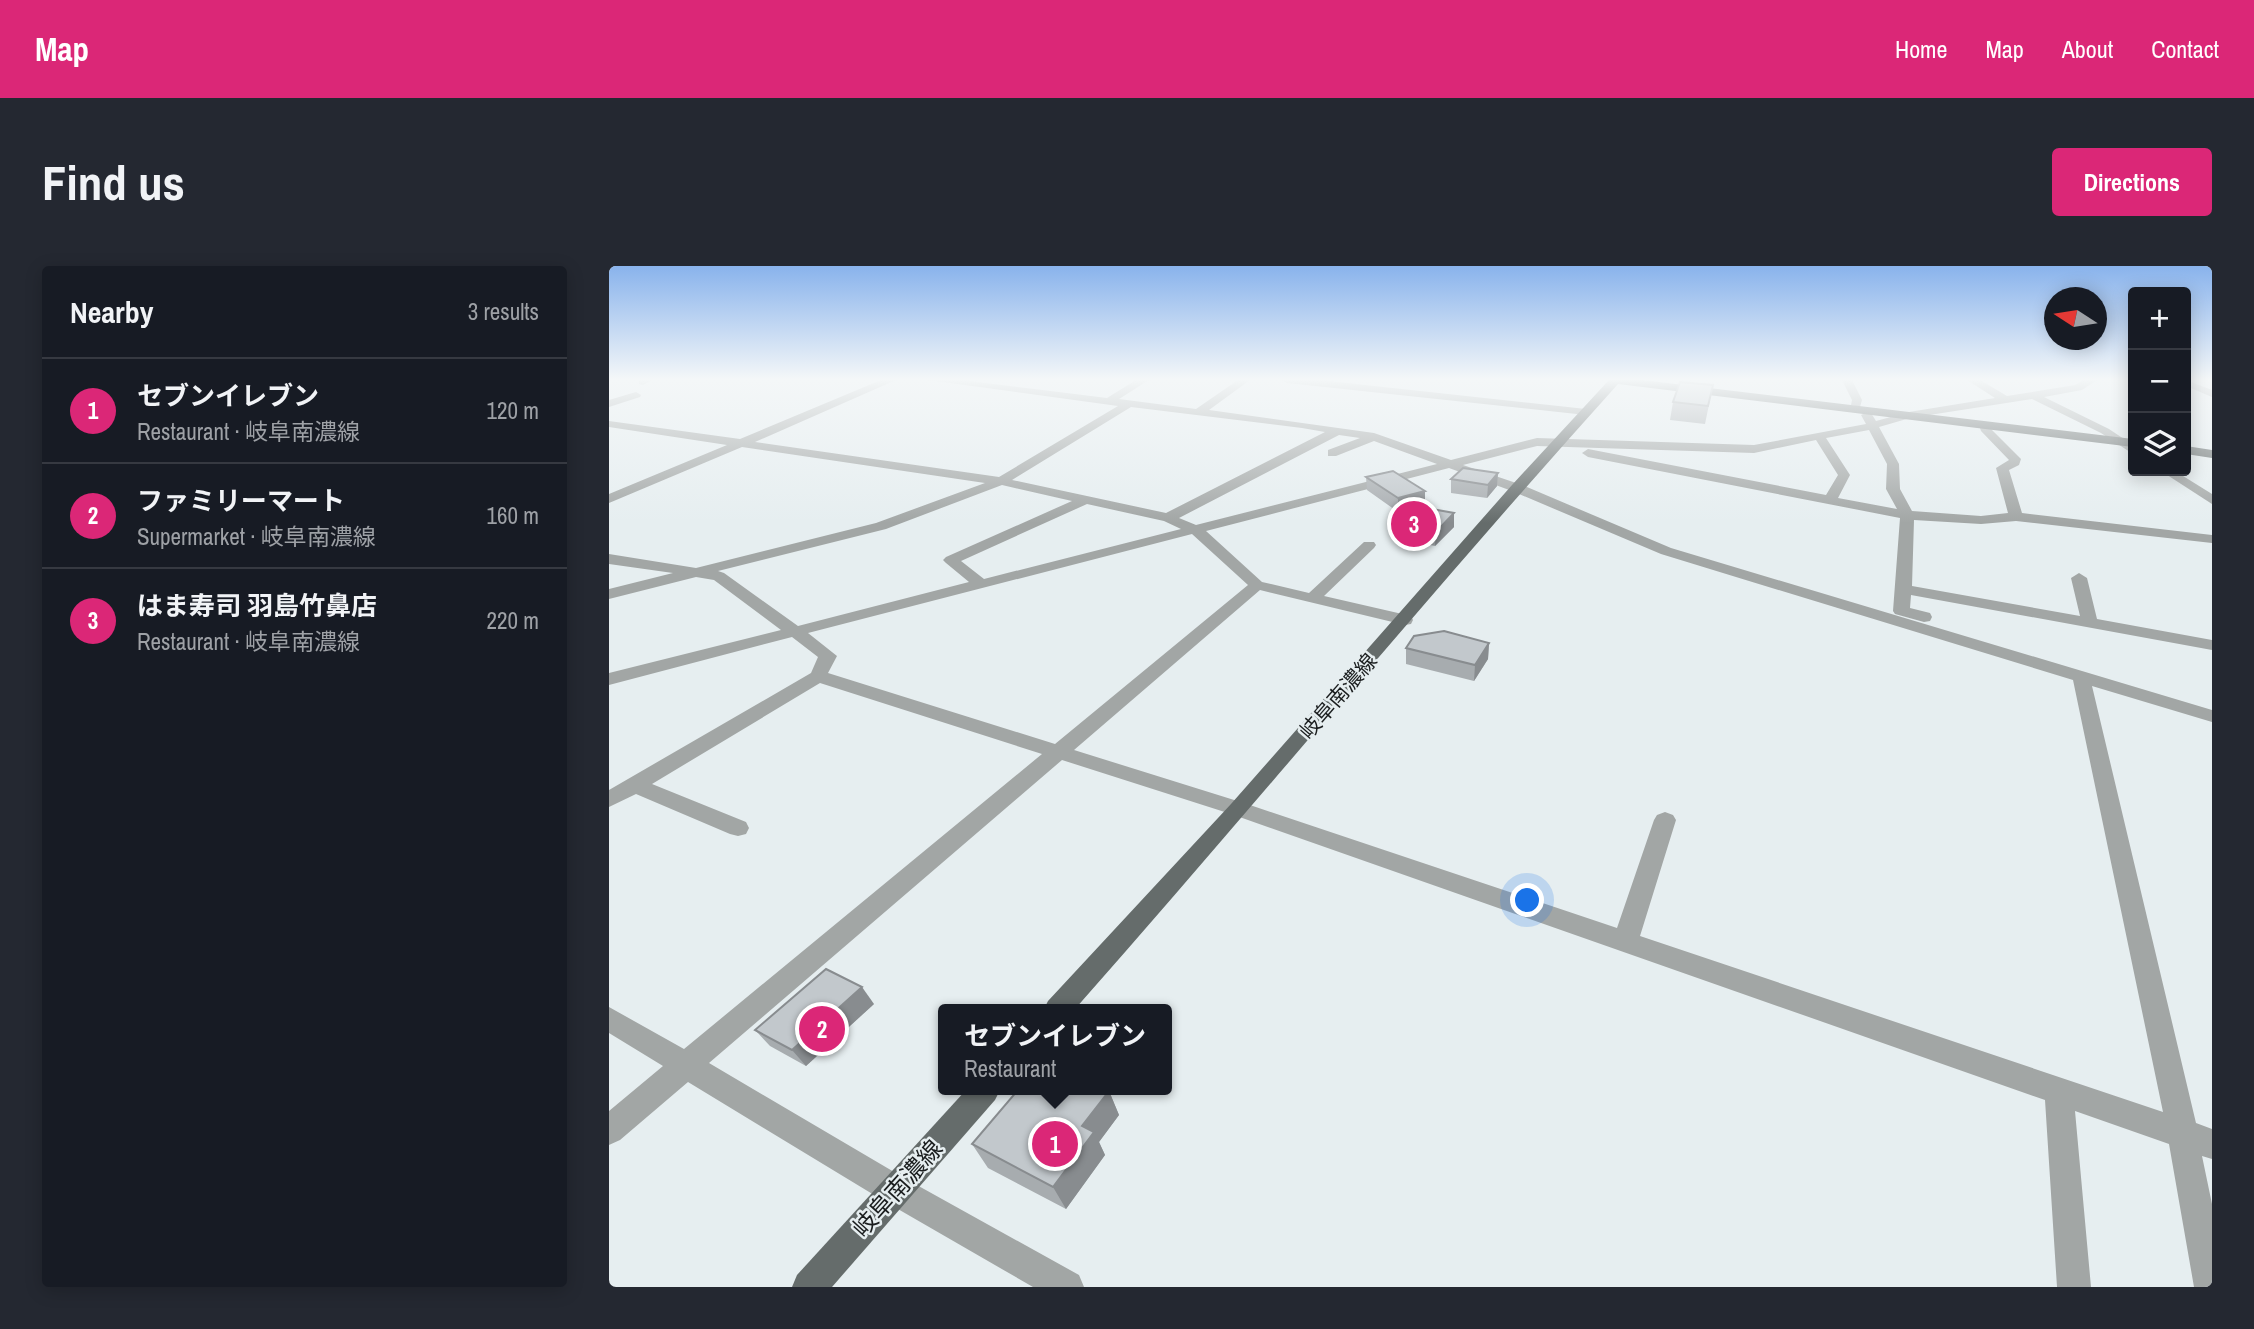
<!DOCTYPE html>
<html lang="en">
<head>
<meta charset="utf-8">
<style>
	:root { --surface:#171b24; --page:#242831; --text:#f1f3f6; --muted:#9ea1a6; --line:#363941; --accent:#db2777 }
	body { margin:0; font-family:"Archivo Narrow","Noto Sans JP",sans-serif; background:var(--page); color:var(--text) }
	.controls { position:absolute; right:21px; top:21px; display:grid; overflow:hidden; border-radius:7px; box-shadow:0 4px 18px #0003 }
	.controls button { width:63px; height:63px; display:grid; place-items:center; padding:0; border:0; border-bottom:2px solid var(--line); background:var(--surface); color:var(--text); font:35px sans-serif }
	.compass { position:absolute; left:1435px; top:21px; width:63px; height:63px; border-radius:50%; background:var(--surface); box-shadow:0 4px 18px #0003; rotate:282deg }
	.you { position:absolute; left:919px; top:635px; width:24px; height:24px; margin:-18px; border:5px solid #fff; border-radius:50%; background:#1a73e8; box-shadow:0 0 0 10px #1a73e833 }
	.badge { display:grid; place-items:center; width:46px; height:46px; border-radius:50%; background:var(--accent); color:#fff; font-size:23px; font-weight:700 }
	.pin { position:absolute; translate:-50% -50%; border:4px solid #fff; box-shadow:0 2px 7px #0006 }
	.popup { position:absolute; left:329px; top:738px; width:234px; height:91px; box-sizing:border-box; display:grid; place-content:center; border-radius:7px; background:var(--surface); filter:drop-shadow(0 2px 5px #0005); font-size:23px; white-space:nowrap; color:var(--muted) }
	.popup b { font-size:26px; color:var(--text) }
	.popup::after { content:''; position:absolute; left:50%; top:100%; margin-left:-14px; border:14px solid transparent; border-top-color:var(--surface) }
	.list { margin:0; padding:0; list-style:none }
	h2 { display:flex; justify-content:space-between; align-items:center; height:91px; margin:0; padding:0 28px; font-size:30px }
	h2 small { font-size:23px; font-weight:400; color:var(--muted) }
	.list li { display:grid; grid-template-columns:46px 1fr auto; gap:21px; align-items:center; box-sizing:border-box; height:105px; padding:0 28px; border-top:2px solid var(--line) }
	.list b { display:block; font-size:26px; white-space:nowrap }
	.list p { margin:0; font-size:23px; white-space:nowrap; color:var(--muted) }
	.list em { font-size:23px; font-style:normal; color:var(--muted) }
	.icon { flex:none; width:38px; height:38px; fill:none; stroke:currentColor; stroke-width:2; stroke-linecap:round; stroke-linejoin:round }
	.map { position:relative; flex:none; width:1603px; height:1021px; overflow:hidden; border-radius:7px }
	header { display:flex; align-items:center; gap:42px; box-sizing:border-box; height:98px; padding:0 35px; background:var(--accent); color:#fff }
	header strong { font-size:33px }
	nav { display:flex; gap:38px; margin-inline-start:auto; font-size:24px }
	.intro { display:flex; align-items:center; justify-content:space-between; box-sizing:border-box; height:168px; padding:0 42px }
	h1 { margin:0; font-size:49px }
	.button { padding:18px 32px; border-radius:7px; background:var(--accent); color:#fff; font-size:24px; font-weight:700 }
	main { display:flex; gap:42px; padding:0 42px }
	aside { flex:1; background:var(--surface); border-radius:7px; box-shadow:0 4px 18px #0003 }
	.map>svg:first-child { display:block }
	.lines { fill:none; stroke-linecap:round; stroke-linejoin:round }
	.minor { fill:#a2a6a5; fill-rule:evenodd }
	.major { fill:#656c6b; fill-rule:evenodd }
	.wall { fill:#a7acaf }
	.shaded-wall { fill:#888c8f }
	.building { fill:#c2c8cc; stroke:#888c8f; stroke-width:2 }
	.labels { text-anchor:middle; dominant-baseline:central; stroke-width:5; stroke-linejoin:round; paint-order:stroke }
	.street-label { font-size:21px; fill:#1a1d1e; stroke:#e6eef0 }
	.near-street-label { font-size:24px; fill:#1a1d1e; stroke:#e6eef0 }
</style>
</head>
<body>
<header>
<strong>Map</strong>
<nav><a>Home</a><a>Map</a><a>About</a><a>Contact</a></nav>
</header>
<div class="intro"><h1>Find us</h1><a class="button">Directions</a></div>
<main>
<aside>
<h2>Nearby<small>3 results</small></h2>
<ul class="list">
<li><span class="badge">1</span><div><b>セブンイレブン</b><p>Restaurant · 岐阜南濃線</p></div><em>120 m</em></li>
<li><span class="badge">2</span><div><b>ファミリーマート</b><p>Supermarket · 岐阜南濃線</p></div><em>160 m</em></li>
<li><span class="badge">3</span><div><b>はま寿司 羽島竹鼻店</b><p>Restaurant · 岐阜南濃線</p></div><em>220 m</em></li>
</ul>
</aside>
<div class="map">
<svg width="1603" height="1021" viewBox="0 0 1603 1021">
	<rect width="100%" height="100%" fill="#e6eef0"/>
	<g class="lines">
		<!-- minor -->
		<g class="minor">
			<path d="M30,114H43L34,119L30,118Z"/>
			<path d="M272,114H287L146,176L390,211L509,140L319,114H352L498,132L527,114H540L510,133L587,143L629,114H641L600,144L765,167L842,194L928,172L1145,179L1257,158L1252,149L1258,146L1262,147L1267,155L1300,146L1386,132L1358,114H1371L1398,130L1466,119L1475,114H1488L1473,124L1435,131L1500,163L1524,179V188L1492,167L1423,133L1301,152L1270,161L1290,198L1291,223L1303,245L1372,250L1399,247L1387,202L1400,194L1372,165L1370,159L1376,156L1380,157L1383,164L1412,193L1410,199L1400,204L1413,247L1603,269V277L1407,255L1372,258L1305,254L1303,320L1471,350L1462,312L1470,307L1478,312L1488,353L1603,374V384L1302,329L1301,342L1321,347L1323,351L1321,355L1315,356L1286,348L1284,345L1291,252L979,191L973,187L979,183L1217,229L1229,209L1207,174L1145,187L928,180L854,199L913,219L1062,282L1603,444V456L1483,420L1587,857L1603,863V893L1593,890L1603,938V1021H1585L1560,878L1466,845L1482,1021H1448L1436,834L622,548L453,494L100,797L297,913L470,1009L475,1021H424L275,935L79,816L11,874L0,879V845L54,800L0,767V741L75,783L433,488L211,417L43,518L137,556L140,562L137,568L129,570L121,568L27,528L0,541V524L202,407L209,391L183,371L0,419V407L172,364L105,314L87,311L0,333V323L64,307L0,298V288L87,302L267,257L376,217L133,181L0,237V228L118,179L0,161V155L131,173ZM522,141L693,162L716,166L557,247L403,214ZM1260,164L1278,198L1277,223L1288,243L1229,232L1241,209L1217,172ZM730,169L751,172L719,184V190H727L765,175L828,198L587,259L570,252ZM840,202L903,225L1052,288L1464,414L1554,846L1031,670L1067,554L1064,549L1056,546L1048,549L1045,554L1008,662L638,538L465,484L651,324L796,359L802,358L804,354L802,350L715,330L765,282L767,279L765,276H755L700,327L653,316L597,265ZM393,219L463,235L337,291L334,294L337,297L360,316L189,360L115,307L109,305L277,263ZM478,238L555,255L572,263L375,313L352,295ZM583,268L639,319L446,478L219,407L228,390L199,367Z"/>
			<path d="M673,114H710L977,143L983,146L977,149L678,117Z"/>
			<path d="M1233,114H1243L1253,134L1251,141L1242,139L1243,134Z"/>
			<path d="M1577,114L1603,124V131L1577,120Z"/>
			<path d="M27,126L32,129L31,131L0,141V134Z"/>
			<path d="M1552,205H1566L1603,228V238Z"/>
		</g>
		<!-- major -->
		<g class="major">
			<path d="M1033,114L1524,173V181L1009,118C824,323 649,536 466,743H435L439,735L622,538L903,219L1000,114Z"/>
			<path d="M1577,180L1603,184V192L1577,188Z"/>
			<path d="M357,824H391L386,834L223,1021H183L188,1009Z"/>
		</g>
	</g>
	<!-- wall -->
	<g class="wall">
		<path d="M1104,119L1096,158L1061,154L1064,136Z"/>
		<path d="M889,207L888,220L878,232L842,227V213Z"/>
		<path d="M757,211L816,225V239L809,241L845,261L826,280L783,271L782,257L795,244L789,246L758,224Z"/>
		<path d="M880,377L879,393L865,415L797,398V382Z"/>
		<path d="M265,738L197,800L161,780L146,764Z"/>
		<path d="M500,825L510,849L490,876L496,889L457,943L379,902L363,878Z"/>
	</g>
	<!-- shaded-wall -->
	<g class="shaded-wall">
		<path d="M889,207L888,220L878,232L879,219Z"/>
		<path d="M816,225V239L789,246V232Z"/>
		<path d="M845,247V261L826,280L827,266Z"/>
		<path d="M880,377L879,393L865,415L866,399Z"/>
		<path d="M253,721L265,738L197,800L183,784Z"/>
		<path d="M500,825L510,849L490,876L496,889L457,943L444,921L473,860Z"/>
	</g>
	<!-- building -->
	<g class="building">
		<path d="M1071,116L1104,119L1099,140L1064,136Z"/>
		<path d="M854,202L889,207L879,219L842,213Z"/>
		<path d="M784,205L816,225L789,232L757,211Z"/>
		<path d="M801,239L845,247L827,266L782,257Z"/>
		<path d="M835,365L880,377L866,399L797,382L805,370Z"/>
		<path d="M217,703L253,721L183,784L146,764Z"/>
		<path d="M409,824H497L500,825L473,860L485,866L444,921L363,878Z"/>
	</g>
	<!-- sky -->
	<linearGradient id="sky" x2="0" y2="1"><stop stop-color="#89b3ec"/><stop offset="0.44" stop-color="#f4f7f8"/><stop offset="1" stop-color="#f4f7f8" stop-opacity="0"/></linearGradient>
	<rect width="1603" height="257" fill="url(#sky)"/>
	<g class="labels">
		<!-- street labels -->
		<g class="street-label">
			<text transform="translate(729 430) rotate(-49)">岐阜南濃線</text>
		</g>
		<!-- near-street labels -->
		<g class="near-street-label">
			<text transform="translate(288 922) rotate(-48)">岐阜南濃線</text>
		</g>
	</g>
</svg>
<div class="controls">
<button>+</button>
<button>−</button>
<button><svg class="icon" aria-label="layers" viewBox="0 0 24 24"><path d="M12 4l9 5-9 5-9-5zM3 14l9 5 9-5"/></svg></button>
</div>
<svg class="compass" viewBox="-18 -18 36 36"><path d="M0-13l5 13h-10z" fill="#e53935"/><path d="M0 13l5-13h-10z" fill="#9ea1a6"/></svg>
<div class="you"></div>
<div class="pin badge" style="left:446px;top:878px">1</div>
<div class="popup"><b>セブンイレブン</b>Restaurant</div>
<div class="pin badge" style="left:213px;top:763px">2</div>
<div class="pin badge" style="left:805px;top:258px">3</div>
</div>
</main>
</body>
</html>
